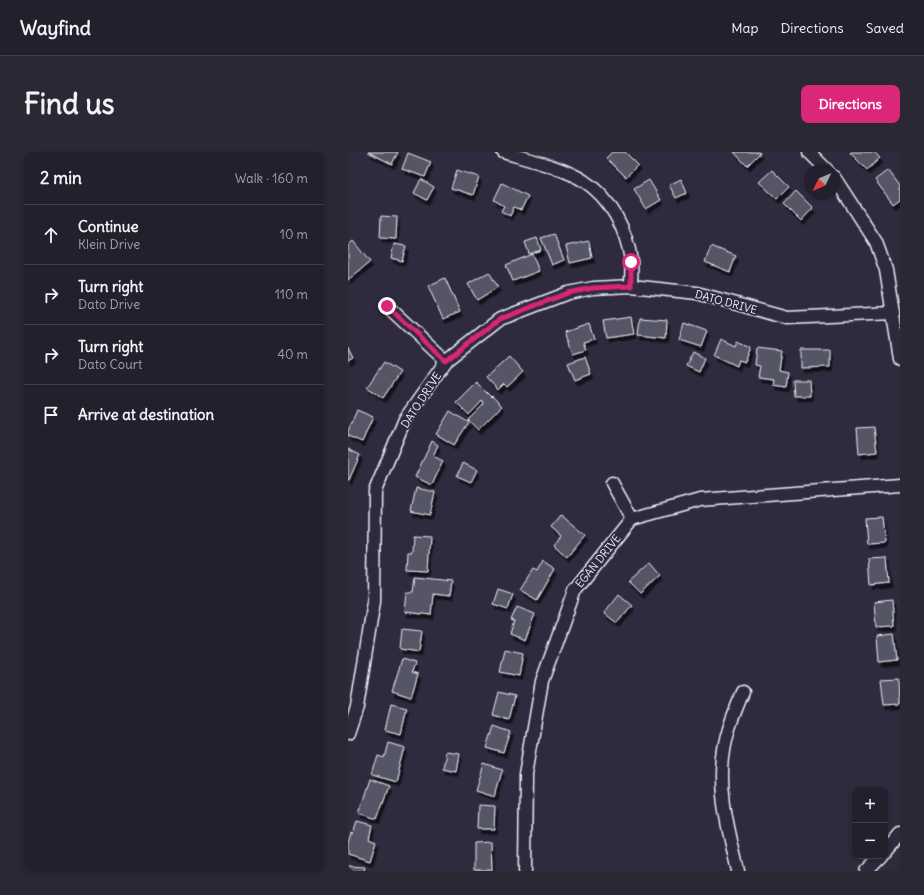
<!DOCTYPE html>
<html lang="en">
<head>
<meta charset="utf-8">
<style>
	:root { --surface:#23202e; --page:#2b2836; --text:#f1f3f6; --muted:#a3a3aa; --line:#403e4a; --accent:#db2777 }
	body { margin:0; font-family:Delius,sans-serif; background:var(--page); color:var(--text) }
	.controls { position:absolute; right:12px; bottom:12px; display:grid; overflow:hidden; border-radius:8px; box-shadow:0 2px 6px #0003 }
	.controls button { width:36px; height:36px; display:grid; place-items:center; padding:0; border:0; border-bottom:1px solid var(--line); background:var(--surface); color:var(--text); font:20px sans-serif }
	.compass { position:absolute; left:456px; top:12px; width:36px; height:36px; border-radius:50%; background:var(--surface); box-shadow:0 2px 6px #0003; rotate:226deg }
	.stop { position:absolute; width:12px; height:12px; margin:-9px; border:3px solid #db2777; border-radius:50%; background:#fff }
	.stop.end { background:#db2777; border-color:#fff; box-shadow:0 1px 4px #0008 }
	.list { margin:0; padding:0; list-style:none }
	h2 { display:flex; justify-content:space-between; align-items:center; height:52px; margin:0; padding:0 16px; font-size:17px }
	h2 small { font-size:13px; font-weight:400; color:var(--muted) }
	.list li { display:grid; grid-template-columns:26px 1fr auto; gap:12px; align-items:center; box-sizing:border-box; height:60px; padding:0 16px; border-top:1px solid var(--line) }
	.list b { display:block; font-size:15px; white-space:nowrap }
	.list p { margin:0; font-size:13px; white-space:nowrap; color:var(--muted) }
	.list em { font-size:13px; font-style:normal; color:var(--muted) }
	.icon { flex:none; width:22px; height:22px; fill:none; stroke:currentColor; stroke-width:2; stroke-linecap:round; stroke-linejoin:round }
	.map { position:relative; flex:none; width:552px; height:719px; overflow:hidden; border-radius:8px }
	header { display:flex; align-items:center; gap:24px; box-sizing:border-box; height:56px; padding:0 20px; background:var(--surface); border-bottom:1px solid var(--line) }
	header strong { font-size:19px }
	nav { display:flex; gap:22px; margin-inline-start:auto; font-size:14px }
	.intro { display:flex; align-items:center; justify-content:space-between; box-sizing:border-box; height:96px; padding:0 24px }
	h1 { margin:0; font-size:28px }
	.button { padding:10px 18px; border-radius:8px; background:var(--accent); color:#fff; font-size:14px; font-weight:700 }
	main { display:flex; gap:24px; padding:0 24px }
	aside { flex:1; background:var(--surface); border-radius:8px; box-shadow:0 2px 6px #0003 }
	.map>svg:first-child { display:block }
	.building { fill:#575565; stroke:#e8f1f8; filter:url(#shadow) }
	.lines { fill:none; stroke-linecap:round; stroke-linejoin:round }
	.street-casing { stroke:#e8f1f8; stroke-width:15 }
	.street { stroke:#2f2a3d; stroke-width:12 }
	.route { stroke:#db2777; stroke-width:5 }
	.labels { text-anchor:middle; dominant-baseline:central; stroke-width:3.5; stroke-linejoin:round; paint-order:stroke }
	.street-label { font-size:11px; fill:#e8f1f8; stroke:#2f2a3d }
</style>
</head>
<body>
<header>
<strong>Wayfind</strong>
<nav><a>Map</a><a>Directions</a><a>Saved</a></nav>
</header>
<div class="intro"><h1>Find us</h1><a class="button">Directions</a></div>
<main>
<aside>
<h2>2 min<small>Walk · 160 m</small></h2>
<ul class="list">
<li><svg class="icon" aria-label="ahead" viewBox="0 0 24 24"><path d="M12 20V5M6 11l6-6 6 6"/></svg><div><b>Continue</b><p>Klein Drive</p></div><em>10 m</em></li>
<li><svg class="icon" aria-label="right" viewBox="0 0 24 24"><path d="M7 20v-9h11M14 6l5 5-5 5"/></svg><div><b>Turn right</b><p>Dato Drive</p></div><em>110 m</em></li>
<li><svg class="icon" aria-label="right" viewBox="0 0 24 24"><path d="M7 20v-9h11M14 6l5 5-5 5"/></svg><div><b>Turn right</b><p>Dato Court</p></div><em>40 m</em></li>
<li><svg class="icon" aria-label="arrive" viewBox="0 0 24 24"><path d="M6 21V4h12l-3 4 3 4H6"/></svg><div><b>Arrive at destination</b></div></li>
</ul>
</aside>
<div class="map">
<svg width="552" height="719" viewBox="0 0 552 719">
	<defs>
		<filter id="shadow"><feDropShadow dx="2.5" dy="4.5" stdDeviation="0" flood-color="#0009"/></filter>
	</defs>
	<rect width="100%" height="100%" fill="#2f2a3d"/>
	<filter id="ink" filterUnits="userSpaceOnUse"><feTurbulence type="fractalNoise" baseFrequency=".025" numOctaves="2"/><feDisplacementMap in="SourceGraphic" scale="8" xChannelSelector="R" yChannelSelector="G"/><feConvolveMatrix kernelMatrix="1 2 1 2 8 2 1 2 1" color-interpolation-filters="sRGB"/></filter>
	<g filter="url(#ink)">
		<!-- building -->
		<g class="building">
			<path d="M20,0H50L44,12Z"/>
			<path d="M264,0H277L290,13L278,25L258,6Z"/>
			<path d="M386,0H410L412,1L399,14Z"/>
			<path d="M503,0H526L532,6L519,18L502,1Z"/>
			<path d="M60,1L83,10L77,25L54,17Z"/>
			<path d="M109,18L131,25L125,43L103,36Z"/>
			<path d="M424,18L441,35L429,47L411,30Z"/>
			<path d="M540,18L552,34V47L545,52L527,28Z"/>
			<path d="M73,27L86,35L79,48L66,41Z"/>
			<path d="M333,27L339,41L328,46L321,33Z"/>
			<path d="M301,28L313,48L298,57L286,37Z"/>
			<path d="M154,31L180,44L173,58L166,55L162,64L153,59L156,54L146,48Z"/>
			<path d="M448,39L465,56L453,69L436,52Z"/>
			<path d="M33,64L49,65L48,87L32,86Z"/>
			<path d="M206,82L216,108L204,113L193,86Z"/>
			<path d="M189,86L193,98L181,102L177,90Z"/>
			<path d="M5,89L22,110L0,128V94Z"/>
			<path d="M241,89L244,106L222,111L218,94Z"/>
			<path d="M46,92L58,94L54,109L43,106Z"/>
			<path d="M363,94L388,104L382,120L357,110Z"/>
			<path d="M184,102L191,119L165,129L158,113Z"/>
			<path d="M141,120L150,135L129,148L120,132Z"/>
			<path d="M97,126L112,160L95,167L80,134Z"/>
			<path d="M283,165L286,182L258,186L255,169Z"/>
			<path d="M292,166L319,168L318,186L290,183Z"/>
			<path d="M336,171L359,179L353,195L331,188Z"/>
			<path d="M241,172L246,187L235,190L238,198L225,202L217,180Z"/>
			<path d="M373,187L388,194L390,189L403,195L397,210L391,208L389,214L366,203Z"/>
			<path d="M0,196L5,206L0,209Z"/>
			<path d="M409,196L434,199L431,218L440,220L438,235L425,233L426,227L410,225L412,214L407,213Z"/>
			<path d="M453,198H482V215L453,216Z"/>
			<path d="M345,200L357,206L351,220L338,214Z"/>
			<path d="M161,204L175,220L159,235L156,232L150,238L138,225Z"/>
			<path d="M237,205L243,222L227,228L220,211Z"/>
			<path d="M36,210L52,220L35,246L19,235Z"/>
			<path d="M445,228H461L462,244H446Z"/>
			<path d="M128,230L143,245L144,244L154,254L130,278L120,268L136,252L134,249L121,263L108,250Z"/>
			<path d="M9,258L25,265L14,290L0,284V279Z"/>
			<path d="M102,259L118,269L121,270L106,293L88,282Z"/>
			<path d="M526,275L529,300L511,302L509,276Z"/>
			<path d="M84,289L90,293L85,304L95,309L84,333L67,325Z"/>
			<path d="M0,297L12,303L1,328H0Z"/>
			<path d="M115,311L129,318L123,330L109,324Z"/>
			<path d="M68,336L87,340L82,363L63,359Z"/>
			<path d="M213,363L237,383L219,405L206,393L213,384L203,375Z"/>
			<path d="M534,365L537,391L519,392L517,366Z"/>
			<path d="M65,383L82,384L80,419L59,418L60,400H64Z"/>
			<path d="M539,406L541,431L523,433L521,407Z"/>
			<path d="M195,409L207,417L189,448L172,438L185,418L189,420Z"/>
			<path d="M301,411L312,424L292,442L280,430Z"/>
			<path d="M67,425L103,429L101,444L85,442L83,463L57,460L59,440H65Z"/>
			<path d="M150,437L165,442L160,457L145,452Z"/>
			<path d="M271,442L284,453L269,471L256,461Z"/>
			<path d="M544,448L546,474L528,475L526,450Z"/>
			<path d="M169,455L187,462L177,488L162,482L166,469L163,468Z"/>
			<path d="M54,477L74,479L71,500L52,497Z"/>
			<path d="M546,482L549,508L531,510L529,484Z"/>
			<path d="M157,497L175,501L171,524L152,520Z"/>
			<path d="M54,507L67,511L64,520L70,522L63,545L44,539Z"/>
			<path d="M551,526L552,552L536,553L533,527Z"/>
			<path d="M151,540L167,544L161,568L145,563Z"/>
			<path d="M43,552L59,556L53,582L37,578Z"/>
			<path d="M146,574L163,580L156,601L139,596Z"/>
			<path d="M40,590L57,595L48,630L24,623L30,603L36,605Z"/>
			<path d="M97,600L111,602L108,619L94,616Z"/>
			<path d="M136,612L154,618L147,644L128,638Z"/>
			<path d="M22,627L41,634L29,667L11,661Z"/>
			<path d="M130,653L147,654L146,677H129Z"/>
			<path d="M9,669L24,673L21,686L28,689L22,709L0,702V690L3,680L5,681Z"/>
			<path d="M143,690L144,718H126V691Z"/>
			<path d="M0,714L17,715L16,719H0Z"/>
		</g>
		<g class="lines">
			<defs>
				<g id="street">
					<path d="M155,0C181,8 214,15 236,29C263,46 279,79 283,109C284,117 283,126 283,134"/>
					<path d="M461,0L479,18"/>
					<path d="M486,25L528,90L538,118L552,207"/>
					<path d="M39,154L98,209"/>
					<path d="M264,331L284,367"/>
					<path d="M0,582L9,555L26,449L27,339L57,267L98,209L152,167L220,141L245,136L283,134L349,141L439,166L545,161"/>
					<path d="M537,700L552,682"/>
					<path d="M177,719L178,622L194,529L227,438L284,367L352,348L552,333"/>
					<path d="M390,719C381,679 369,639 376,598C379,578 387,559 395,540"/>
					<path d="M518,719L533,704"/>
				</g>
			</defs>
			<!-- street casing -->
			<use href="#street" class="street-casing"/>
			<!-- street -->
			<use href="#street" class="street"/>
		</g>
	</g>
	<g class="lines" filter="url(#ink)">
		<!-- route -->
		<path class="route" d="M39,154L98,209L152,167L220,141L245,136L283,134V110"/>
	</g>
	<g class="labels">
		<!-- street labels -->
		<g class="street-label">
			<text transform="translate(378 150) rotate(15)">DATO DRIVE</text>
			<text transform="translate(73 248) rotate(-57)">DATO DRIVE</text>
			<text transform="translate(250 409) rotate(-51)">EGAN DRIVE</text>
		</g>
	</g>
</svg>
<div class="controls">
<button>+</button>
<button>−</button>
</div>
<svg class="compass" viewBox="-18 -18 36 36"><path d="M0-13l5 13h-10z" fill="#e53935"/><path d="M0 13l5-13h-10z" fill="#a3a3aa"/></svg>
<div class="stop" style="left:283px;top:110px"></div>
<div class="stop end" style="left:39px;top:154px"></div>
</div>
</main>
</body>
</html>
